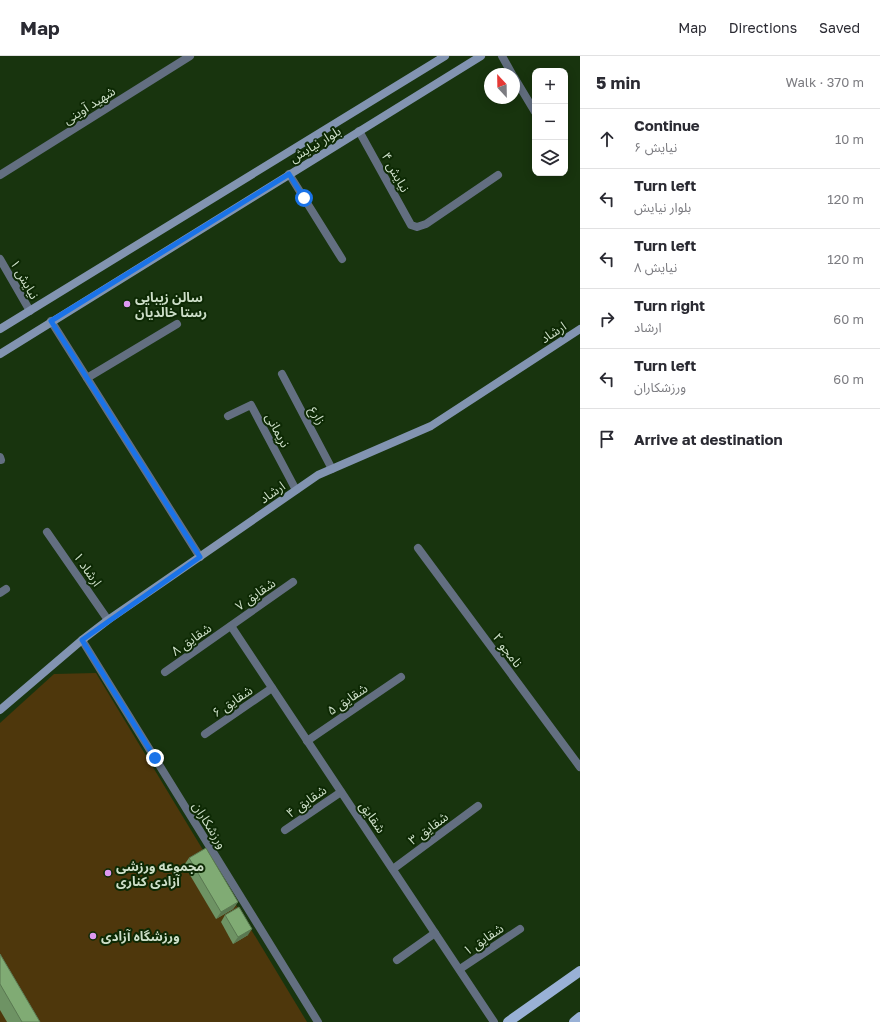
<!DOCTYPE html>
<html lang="en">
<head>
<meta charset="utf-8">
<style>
	:root { --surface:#fff; --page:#f2f2f3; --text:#2b2b33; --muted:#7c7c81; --line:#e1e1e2 }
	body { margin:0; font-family:"Golos Text","Noto Sans Arabic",sans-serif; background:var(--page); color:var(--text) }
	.controls { position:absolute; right:12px; top:12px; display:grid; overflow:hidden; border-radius:8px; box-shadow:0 2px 10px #0003 }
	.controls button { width:36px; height:36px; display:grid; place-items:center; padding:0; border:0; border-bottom:1px solid var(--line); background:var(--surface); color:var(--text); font:20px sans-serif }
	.compass { position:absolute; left:484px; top:12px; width:36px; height:36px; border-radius:50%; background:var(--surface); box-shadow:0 2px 10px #0003; rotate:338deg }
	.stop { position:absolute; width:12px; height:12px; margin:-9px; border:3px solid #1a73e8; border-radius:50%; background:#fff }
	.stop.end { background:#1a73e8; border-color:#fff; box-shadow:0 1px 4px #0008 }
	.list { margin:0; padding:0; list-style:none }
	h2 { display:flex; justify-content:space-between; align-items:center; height:52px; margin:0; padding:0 16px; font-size:17px }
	h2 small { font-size:13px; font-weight:400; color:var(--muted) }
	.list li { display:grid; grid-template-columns:26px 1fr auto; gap:12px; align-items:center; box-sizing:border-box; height:60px; padding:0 16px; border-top:1px solid var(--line) }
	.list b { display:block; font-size:15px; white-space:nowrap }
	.list p { margin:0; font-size:13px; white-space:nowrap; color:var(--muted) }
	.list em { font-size:13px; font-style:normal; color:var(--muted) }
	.icon { flex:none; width:22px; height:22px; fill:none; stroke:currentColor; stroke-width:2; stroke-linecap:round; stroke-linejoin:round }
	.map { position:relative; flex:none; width:580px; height:966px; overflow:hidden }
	header { display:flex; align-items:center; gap:24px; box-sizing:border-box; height:56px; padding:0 20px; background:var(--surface); border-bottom:1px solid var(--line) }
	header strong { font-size:19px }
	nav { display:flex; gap:22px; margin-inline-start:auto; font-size:14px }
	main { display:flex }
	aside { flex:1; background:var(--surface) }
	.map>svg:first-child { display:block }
	.green { fill:#4e370c }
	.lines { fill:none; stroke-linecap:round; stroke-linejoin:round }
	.street { stroke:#636f81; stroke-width:8 }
	.secondary { stroke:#8294b1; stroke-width:8 }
	.primary { stroke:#99b1d6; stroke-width:10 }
	.wall { fill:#6e9364 }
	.shaded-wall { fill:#5a7851 }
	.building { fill:#80ab74; stroke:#5a7851 }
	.route { stroke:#1a73e8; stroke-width:5 }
	.poi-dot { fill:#de98f2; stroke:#0d2904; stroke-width:1.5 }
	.labels { text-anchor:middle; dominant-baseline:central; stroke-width:4; stroke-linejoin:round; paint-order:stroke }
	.street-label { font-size:13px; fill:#cddec8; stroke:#0d2904 }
	.poi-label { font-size:13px; font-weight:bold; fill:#cddec8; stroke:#0d2904; text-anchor:start }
</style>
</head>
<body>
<header>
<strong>Map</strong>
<nav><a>Map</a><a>Directions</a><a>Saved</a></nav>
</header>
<main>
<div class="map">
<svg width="580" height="966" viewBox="0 0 580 966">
	<rect width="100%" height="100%" fill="#18340e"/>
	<!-- green -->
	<path class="green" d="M96,617L307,966H0V667L54,618Z"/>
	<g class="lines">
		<!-- street -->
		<g class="street">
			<path d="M502,0L512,18"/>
			<path d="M514,21L535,56"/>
			<path d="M359,75L411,169L417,171L426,168L498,119"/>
			<path d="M289,118L342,203"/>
			<path d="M0,119L190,0"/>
			<path d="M0,203L30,255"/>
			<path d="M51,265L200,501"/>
			<path d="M282,318L332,413"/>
			<path d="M87,322L177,268"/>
			<path d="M228,360L251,349L296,434"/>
			<path d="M0,401L1,404"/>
			<path d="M47,476L108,564"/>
			<path d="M418,492L580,711"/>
			<path d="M0,537L6,533"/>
			<path d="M231,570L494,966"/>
			<path d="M82,584L318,966"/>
			<path d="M165,616L293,526"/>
			<path d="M205,678L272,632"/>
			<path d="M307,685L401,621"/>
			<path d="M285,774L341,736"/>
			<path d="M393,813L478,750"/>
			<path d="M397,904L435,877"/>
			<path d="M460,913L520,873"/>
		</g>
		<!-- secondary -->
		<g class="secondary">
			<path d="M0,273L445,0"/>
			<path d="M0,298L481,0"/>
			<path d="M0,654L82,584L108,564L318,419L431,370L580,273"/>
		</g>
		<!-- primary -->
		<g class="primary">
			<path d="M508,966L580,915"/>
			<path d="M574,966L580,961"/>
		</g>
	</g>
	<!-- wall -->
	<g class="wall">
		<path d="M189,802L238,846L233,853L216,863L184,809Z"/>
		<path d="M225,859L248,879L233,888L221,866Z"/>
		<path d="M0,898L40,966H7L0,954Z"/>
	</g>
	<!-- shaded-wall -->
	<g class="shaded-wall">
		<path d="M238,846L233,853L216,863L221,856Z"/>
		<path d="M252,873L248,879L233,888L238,881Z"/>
	</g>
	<!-- building -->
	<g class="building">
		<path d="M206,792L238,846L221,856L189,802Z"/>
		<path d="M239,851L252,873L238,881L225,859Z"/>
		<path d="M0,898L40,966H22L0,928Z"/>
	</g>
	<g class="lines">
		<!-- route -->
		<path class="route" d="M155,702L82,584L200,501L51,265L289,118L304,142"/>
	</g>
	<!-- markers -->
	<g class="poi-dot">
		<circle cx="127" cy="248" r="4"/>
		<circle cx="108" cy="817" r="4"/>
		<circle cx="93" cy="880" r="4"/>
	</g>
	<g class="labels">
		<!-- street labels -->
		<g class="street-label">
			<text transform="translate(89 49) rotate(-32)">شهید آوینی</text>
			<text transform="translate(315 88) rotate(-31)">بلوار نیایش</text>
			<text transform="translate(396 116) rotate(61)">نیایش ۴</text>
			<text transform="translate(25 223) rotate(60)">نیایش ۱</text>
			<text transform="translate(553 276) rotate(-33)">ارشاد</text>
			<text transform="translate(318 359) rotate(62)">زارع</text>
			<text transform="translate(278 374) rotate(62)">نریمانی</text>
			<text transform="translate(272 436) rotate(-35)">ارشاد</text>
			<text transform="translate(88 513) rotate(55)">ارشاد ۱</text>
			<text transform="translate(255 538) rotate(-35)">شقایق ۷</text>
			<text transform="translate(191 583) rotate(-35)">شقایق ۸</text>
			<text transform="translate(508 594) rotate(53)">نامجو ۲</text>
			<text transform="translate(347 643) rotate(-34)">شقایق ۵</text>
			<text transform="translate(232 645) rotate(-34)">شقایق ۶</text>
			<text transform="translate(306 745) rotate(-35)">شقایق ۴</text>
			<text transform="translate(373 761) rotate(56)">شقایق</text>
			<text transform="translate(210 769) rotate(58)">ورزشکاران</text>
			<text transform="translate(428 772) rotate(-36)">شقایق ۳</text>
			<text transform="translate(483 883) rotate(-34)">شقایق ۱</text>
		</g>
		<!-- poi labels -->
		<g class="poi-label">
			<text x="135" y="241">سالن زیبایی<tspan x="135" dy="15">رستا خالدیان</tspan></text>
			<text x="116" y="810">مجموعه ورزشی<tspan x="116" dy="15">آزادی کناری</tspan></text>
			<text x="101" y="880">ورزشگاه آزادی</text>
		</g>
	</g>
</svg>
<div class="controls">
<button>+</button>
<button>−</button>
<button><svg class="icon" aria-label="layers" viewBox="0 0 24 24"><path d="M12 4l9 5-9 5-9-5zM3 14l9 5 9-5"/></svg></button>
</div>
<svg class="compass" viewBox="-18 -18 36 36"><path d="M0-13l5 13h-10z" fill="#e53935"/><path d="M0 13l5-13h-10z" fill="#7c7c81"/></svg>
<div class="stop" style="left:304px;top:142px"></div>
<div class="stop end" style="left:155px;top:702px"></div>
</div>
<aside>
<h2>5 min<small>Walk · 370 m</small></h2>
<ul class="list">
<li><svg class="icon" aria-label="ahead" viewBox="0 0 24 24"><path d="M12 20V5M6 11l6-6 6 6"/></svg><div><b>Continue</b><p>نیایش ۶</p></div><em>10 m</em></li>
<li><svg class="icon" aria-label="left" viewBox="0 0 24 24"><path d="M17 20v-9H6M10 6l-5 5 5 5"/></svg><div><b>Turn left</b><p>بلوار نیایش</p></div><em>120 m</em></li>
<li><svg class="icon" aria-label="left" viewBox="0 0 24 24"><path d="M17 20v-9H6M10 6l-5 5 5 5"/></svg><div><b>Turn left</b><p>نیایش ۸</p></div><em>120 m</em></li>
<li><svg class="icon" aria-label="right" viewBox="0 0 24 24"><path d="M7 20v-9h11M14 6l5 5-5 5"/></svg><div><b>Turn right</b><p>ارشاد</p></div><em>60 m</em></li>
<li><svg class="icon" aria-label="left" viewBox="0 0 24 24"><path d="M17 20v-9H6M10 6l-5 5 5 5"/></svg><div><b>Turn left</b><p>ورزشکاران</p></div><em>60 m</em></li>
<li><svg class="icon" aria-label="arrive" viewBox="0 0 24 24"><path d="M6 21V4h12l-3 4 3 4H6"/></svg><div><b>Arrive at destination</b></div></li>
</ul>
</aside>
</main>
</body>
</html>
